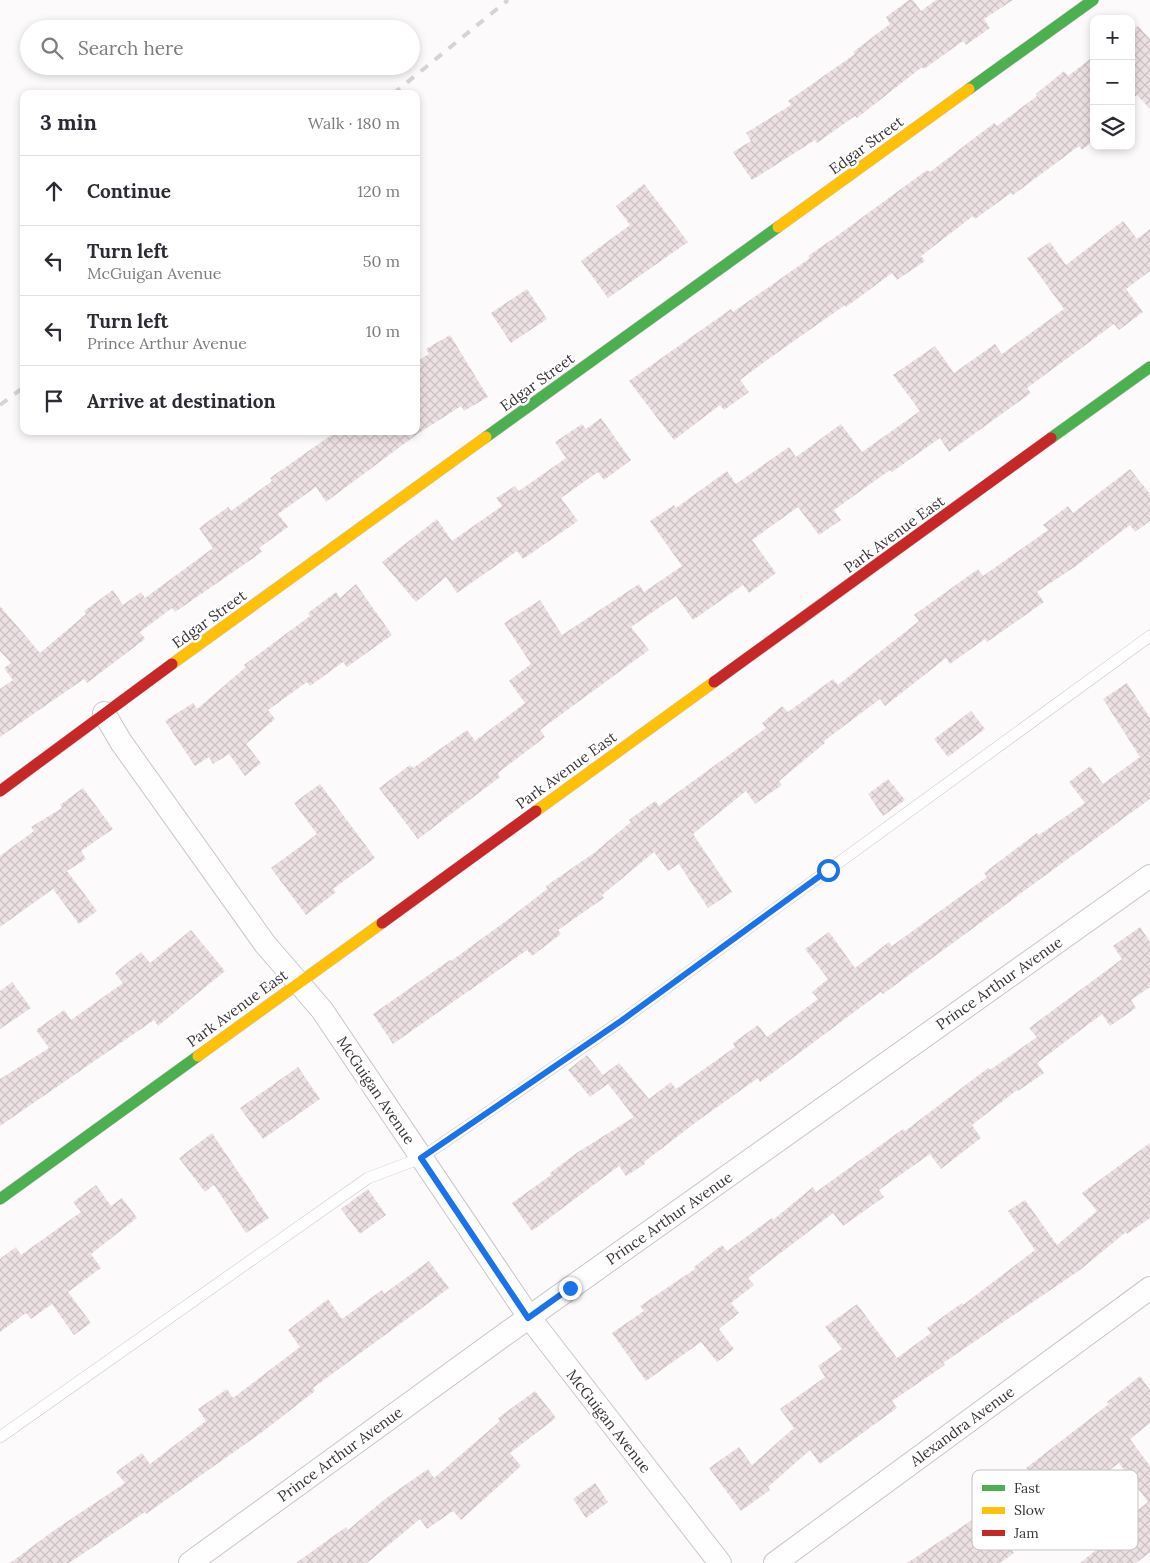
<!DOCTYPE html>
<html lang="en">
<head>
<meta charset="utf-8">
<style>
	:root { --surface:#fff; --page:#f7f7f7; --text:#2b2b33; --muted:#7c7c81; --line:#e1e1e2 }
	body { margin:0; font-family:Lora,serif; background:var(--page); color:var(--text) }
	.controls { position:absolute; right:15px; top:15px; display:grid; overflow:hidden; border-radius:10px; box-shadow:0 2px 8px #0003 }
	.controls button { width:45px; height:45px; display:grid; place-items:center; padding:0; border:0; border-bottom:1px solid var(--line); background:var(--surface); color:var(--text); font:25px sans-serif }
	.stop { position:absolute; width:15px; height:15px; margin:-11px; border:4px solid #1a73e8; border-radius:50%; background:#fff }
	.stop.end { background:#1a73e8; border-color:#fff; box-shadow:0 1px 5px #0008 }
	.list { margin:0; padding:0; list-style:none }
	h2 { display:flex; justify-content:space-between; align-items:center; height:65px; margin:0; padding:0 20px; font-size:21px }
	h2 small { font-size:16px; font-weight:400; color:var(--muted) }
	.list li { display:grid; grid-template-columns:32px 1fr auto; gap:15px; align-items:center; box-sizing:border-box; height:70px; padding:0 20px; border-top:1px solid var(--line) }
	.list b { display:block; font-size:19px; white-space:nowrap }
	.list p { margin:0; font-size:16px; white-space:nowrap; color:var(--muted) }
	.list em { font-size:16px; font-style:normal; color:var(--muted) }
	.icon { flex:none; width:28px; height:28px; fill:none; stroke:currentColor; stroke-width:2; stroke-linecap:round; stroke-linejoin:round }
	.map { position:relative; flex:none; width:1150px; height:1563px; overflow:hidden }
	.search { position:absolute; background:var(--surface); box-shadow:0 2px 8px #0003; left:20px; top:20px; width:400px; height:55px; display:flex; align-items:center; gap:12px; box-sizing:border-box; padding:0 18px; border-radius:28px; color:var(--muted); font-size:19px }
	.panel { position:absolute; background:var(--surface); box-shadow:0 2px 8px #0003; left:20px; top:90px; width:400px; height:345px; border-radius:10px }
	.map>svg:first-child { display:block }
	.building { fill:url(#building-cross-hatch) }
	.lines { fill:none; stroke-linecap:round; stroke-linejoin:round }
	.lane-casing { stroke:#cac6c9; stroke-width:12 }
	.street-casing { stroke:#cac6c9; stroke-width:24 }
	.fast-casing { stroke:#cac6c9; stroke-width:12 }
	.slow-casing { stroke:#cac6c9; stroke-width:12 }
	.jam-casing { stroke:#cac6c9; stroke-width:12 }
	.lane { stroke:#fffefe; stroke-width:11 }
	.street { stroke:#fffefe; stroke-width:22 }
	.fast { stroke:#4caf50; stroke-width:11 }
	.slow { stroke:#ffc107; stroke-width:11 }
	.jam { stroke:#c62828; stroke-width:11 }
	.rail { stroke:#d4d4d4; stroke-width:4; stroke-dasharray:9 9; stroke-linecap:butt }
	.route { stroke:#1a73e8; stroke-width:6 }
	.labels { text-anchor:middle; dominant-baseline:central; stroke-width:5; stroke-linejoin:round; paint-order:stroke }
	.street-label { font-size:15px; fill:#393337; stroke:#fff }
	.key { fill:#fff; stroke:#c4c2c3; stroke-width:1 }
	.key-label { font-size:14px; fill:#393337 }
</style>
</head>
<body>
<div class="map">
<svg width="1150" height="1563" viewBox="0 0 1150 1563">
	<defs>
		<pattern id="building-cross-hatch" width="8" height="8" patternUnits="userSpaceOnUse" patternTransform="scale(1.25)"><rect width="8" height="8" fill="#ece0e3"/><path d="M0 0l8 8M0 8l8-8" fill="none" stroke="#cbc1c3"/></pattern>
	</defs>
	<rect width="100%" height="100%" fill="#fcfafb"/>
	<!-- building -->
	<g class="building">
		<path d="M909,0H913L921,11L936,0H1013L984,19L990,28L966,45L963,41L924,69L922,67L857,118L855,116L817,143L815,140L752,180L733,152L751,141L746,133L791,105L788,101L855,54L853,52L890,24L886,17Z"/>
		<path d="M1138,26L1150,39V109L1137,95L1131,100V31Z"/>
		<path d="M1094,56V140L1082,150L1079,146L1013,195L1011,193L975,219L973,216L921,256L925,261L897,280L892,273L846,307L845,305L767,360L740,380L749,392L724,410L720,405L674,440L629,381L731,309L733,312L810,258L808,256L834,238L927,170L930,172L994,123L997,126L1037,96L1036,94L1064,71L1068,76Z"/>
		<path d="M644,184L688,242L608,298L581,261L630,225L616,206Z"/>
		<path d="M1123,221L1137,239L1150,229V271L1126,289L1143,312L1119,330L1114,324L1027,388L1031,393L949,452L940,438L892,472L890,470L834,510L841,520L819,535L798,507L752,540L776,573L749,593L743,585L693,620L676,596L631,627L649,650L540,730L545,737L498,773L500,777L418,839L379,788L410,765L413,768L467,730L475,741L525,703L509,681L531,664L504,623L540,600L562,635L639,584L644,592L682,566L650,521L674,505L676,508L727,471L736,484L789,447L796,457L841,424L862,452L920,411L893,375L935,346L954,373L995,344L1002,354L1064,309L1027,258L1050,242L1066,265Z"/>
		<path d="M527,289L547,319L511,343L491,313Z"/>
		<path d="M450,335L488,397L464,411L461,406L416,435L326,502L316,487L278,514L288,527L259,548L262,552L175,612L172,608L140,632L145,639L87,683L84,679L0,737V689L13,680L4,668L11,663L0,651V606L40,653L86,614L84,611L113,590L123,605L141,592L145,598L213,548L199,528L228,507L231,511L272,481L270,478L337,431H416V362L429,354L426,349Z"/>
		<path d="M601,418L631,460L604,480L598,472L561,498L578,521L523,559L517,551L457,593L446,577L416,602L382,562L437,519L452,541L502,506L496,498L515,486L519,491L566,458L555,442L582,424L586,429Z"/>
		<path d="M1130,469L1150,494V521L1135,532L1130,525L1076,566L1037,592L1044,602L987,642L985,639L950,664L946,658L885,706L880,699L824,741L825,743L779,781L782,785L755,804L746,791L693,834L732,892L708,908L679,864L668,871L654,852L602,895L604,898L558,930L561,934L532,956L527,950L393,1044L373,1014L450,960L451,961L506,921L547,889L546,886L594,853L631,822L629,820L655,801L659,806L766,728L762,723L782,706L788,712L833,679L838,685L919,621L914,615L978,569L983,576L1048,530L1043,525L1068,506L1073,513Z"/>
		<path d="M356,584L392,635L347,667L343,662L310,686L307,682L268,710L275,719L246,744L261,763L245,776L229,754L213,764L209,757L195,766L165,721L193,703L197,709L246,667L244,665L310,616L308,613L336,592L340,598Z"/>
		<path d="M1127,683L1150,718V799L883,994L881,992L778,1069L760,1082L758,1078L699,1120L644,1162L645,1164L626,1176L619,1166L532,1231L512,1203L551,1175L550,1173L578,1152L634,1117L608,1084L590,1097L568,1070L587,1055L603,1075L619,1063L649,1099L671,1082L676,1089L735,1047L733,1043L758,1025L767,1037L818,999L812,992L828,979L805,949L829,932L855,968L889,942L892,946L987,877L984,873L1037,833L1039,835L1085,803L1069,782L1090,766L1103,784L1140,757L1103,699Z"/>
		<path d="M971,711L985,729L948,757L934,739Z"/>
		<path d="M888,779L905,800L883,816L868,794Z"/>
		<path d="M320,784L375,858L333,889L336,892L306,915L271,868L317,834L294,803Z"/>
		<path d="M83,788L113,829L81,851L86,859L67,871L97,911L79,924L53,889L0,927V856L34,831L31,827L62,808L60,805Z"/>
		<path d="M1140,927L1150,942V987L1131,1000L1136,1008L1110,1026L1102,1014L1037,1063L1044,1073L1018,1091L1017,1090L972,1125L981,1138L941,1169L930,1154L879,1190L884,1197L843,1226L833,1213L748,1278L754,1285L731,1303L739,1313L719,1329L734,1349L717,1362L701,1342L646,1381L612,1333L644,1311L640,1306L695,1269L694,1267L722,1245L727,1251L772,1218L773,1220L813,1187L816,1192L903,1129L905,1131L988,1068L990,1070L1037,1037L1029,1028L1122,959L1113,946Z"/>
		<path d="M191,930L225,971L158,1026L154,1020L0,1126V1079L49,1048L36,1030L64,1010L71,1020L123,983L115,973L141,952L150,963Z"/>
		<path d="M12,982L31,1008L0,1029V991Z"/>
		<path d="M298,1067L320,1099L263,1139L240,1108Z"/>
		<path d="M212,1133L269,1218L246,1233L214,1185L205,1192L179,1158Z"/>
		<path d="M1150,1143V1218L1127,1234L1126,1232L1080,1270L943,1363L945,1365L892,1401L897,1408L820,1464L810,1450L768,1487L770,1490L741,1511L709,1468L739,1447L752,1465L794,1428L780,1409L825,1377L818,1366L842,1349L825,1327L857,1304L897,1358L931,1333L927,1328L962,1303L963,1305L1035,1250L1008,1211L1025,1200L1057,1245L1097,1211L1082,1193Z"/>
		<path d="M96,1185L111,1206L122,1198L137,1218L91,1254L101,1268L68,1292L91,1323L74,1335L52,1304L31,1319L26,1313L0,1332V1259L16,1247L21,1255L81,1212L73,1202Z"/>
		<path d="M368,1189L386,1215L360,1234L341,1209Z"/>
		<path d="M429,1261L449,1288L313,1388L315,1391L261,1433L146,1514L145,1512L69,1563H10L56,1529L125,1483L116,1472L142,1453L150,1464L206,1421L198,1409L227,1389L233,1398L300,1347L288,1330L328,1299L342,1319L382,1290L384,1294Z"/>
		<path d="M1140,1376L1150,1390V1423L1130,1439L1150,1466V1554L1149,1553L1136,1563H1080L1127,1525L1124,1521L1148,1502L1119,1463L1009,1546L1014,1553L1000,1563H907L1001,1501L997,1494L1029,1472L1026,1468L1109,1404L1107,1402Z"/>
		<path d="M535,1391L556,1418L510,1453L521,1466L461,1520L453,1511L427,1529L420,1519L367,1563H296L346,1527L348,1530L385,1499L428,1469L434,1478L500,1421L498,1418Z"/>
		<path d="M595,1483L608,1502L586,1518L573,1499Z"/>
	</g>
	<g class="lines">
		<defs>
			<path id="lane" d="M0,1437L368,1178L421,1158L621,1021L1150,636"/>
			<g id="street">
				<path d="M104,713L121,742L265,944L322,1010L529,1317L720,1563"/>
				<path d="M190,1563L504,1335L1150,876"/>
				<path d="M775,1563L1150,1288"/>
			</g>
			<g id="fast">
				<path d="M969,89L1093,0"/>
				<path d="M486,437L778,227"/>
				<path d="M1051,438L1150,367"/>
				<path d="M0,1199L198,1056"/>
			</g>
			<g id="slow">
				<path d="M778,227L969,89"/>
				<path d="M172,664L486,437"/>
				<path d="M536,811L714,682"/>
				<path d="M198,1056L382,923"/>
			</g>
			<g id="jam">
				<path d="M714,682L1051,438"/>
				<path d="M0,791L172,664"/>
				<path d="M382,923L536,811"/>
			</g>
		</defs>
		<!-- lane casing -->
		<use href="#lane" class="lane-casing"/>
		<!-- street casing -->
		<use href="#street" class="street-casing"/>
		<!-- fast casing -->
		<use href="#fast" class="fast-casing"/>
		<!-- slow casing -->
		<use href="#slow" class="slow-casing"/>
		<!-- jam casing -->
		<use href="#jam" class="jam-casing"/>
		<!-- lane -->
		<use href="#lane" class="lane"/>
		<!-- street -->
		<use href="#street" class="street"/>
		<!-- fast -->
		<use href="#fast" class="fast"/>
		<!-- slow -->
		<use href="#slow" class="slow"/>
		<!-- jam -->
		<use href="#jam" class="jam"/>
		<!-- rail -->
		<g class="rail">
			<path d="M393,94L508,0"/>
			<path d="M0,405L24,387"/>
		</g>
	</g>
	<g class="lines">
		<!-- route -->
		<path class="route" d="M570,1288L528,1318L421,1158L621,1021L828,870"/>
	</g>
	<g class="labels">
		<!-- street labels -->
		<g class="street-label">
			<text transform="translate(866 145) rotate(-36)">Edgar Street</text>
			<text transform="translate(537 382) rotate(-36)">Edgar Street</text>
			<text transform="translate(894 534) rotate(-36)">Park Avenue East</text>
			<text transform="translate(209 619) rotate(-36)">Edgar Street</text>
			<text transform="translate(566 770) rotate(-36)">Park Avenue East</text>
			<text transform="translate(999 983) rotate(-35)">Prince Arthur Avenue</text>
			<text transform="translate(237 1008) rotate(-36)">Park Avenue East</text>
			<text transform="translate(376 1090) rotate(56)">McGuigan Avenue</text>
			<text transform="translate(669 1218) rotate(-35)">Prince Arthur Avenue</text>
			<text transform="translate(609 1421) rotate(52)">McGuigan Avenue</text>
			<text transform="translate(962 1426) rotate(-36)">Alexandra Avenue</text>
			<text transform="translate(340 1454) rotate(-36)">Prince Arthur Avenue</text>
		</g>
	</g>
	<!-- legend -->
	<rect x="972" y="1470" width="166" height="80" rx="8" class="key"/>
	<rect x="982" y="1485" width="23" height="6" fill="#4caf50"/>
	<rect x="982" y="1507" width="23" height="7" fill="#ffc107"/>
	<rect x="982" y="1530" width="23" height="6" fill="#c62828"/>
	<g class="key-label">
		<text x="1014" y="1493">Fast</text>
		<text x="1014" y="1515">Slow</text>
		<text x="1014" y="1538">Jam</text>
	</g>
</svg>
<div class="controls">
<button>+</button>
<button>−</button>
<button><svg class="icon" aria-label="layers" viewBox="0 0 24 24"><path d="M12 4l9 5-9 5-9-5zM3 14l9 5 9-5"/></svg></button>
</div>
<div class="stop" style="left:828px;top:870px"></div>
<div class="stop end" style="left:570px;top:1288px"></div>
<div class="search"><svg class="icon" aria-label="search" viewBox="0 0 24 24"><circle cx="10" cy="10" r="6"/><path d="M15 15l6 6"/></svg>Search here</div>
<section class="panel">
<h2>3 min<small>Walk · 180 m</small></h2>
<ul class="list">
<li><svg class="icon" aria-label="ahead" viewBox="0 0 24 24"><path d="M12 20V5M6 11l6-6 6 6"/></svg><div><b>Continue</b></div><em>120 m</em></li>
<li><svg class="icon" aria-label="left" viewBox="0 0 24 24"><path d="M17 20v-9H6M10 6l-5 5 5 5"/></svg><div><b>Turn left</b><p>McGuigan Avenue</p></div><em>50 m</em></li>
<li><svg class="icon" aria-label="left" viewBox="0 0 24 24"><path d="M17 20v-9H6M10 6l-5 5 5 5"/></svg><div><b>Turn left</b><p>Prince Arthur Avenue</p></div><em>10 m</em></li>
<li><svg class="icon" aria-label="arrive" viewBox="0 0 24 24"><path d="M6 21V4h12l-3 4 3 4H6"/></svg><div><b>Arrive at destination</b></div></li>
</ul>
</section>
</div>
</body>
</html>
